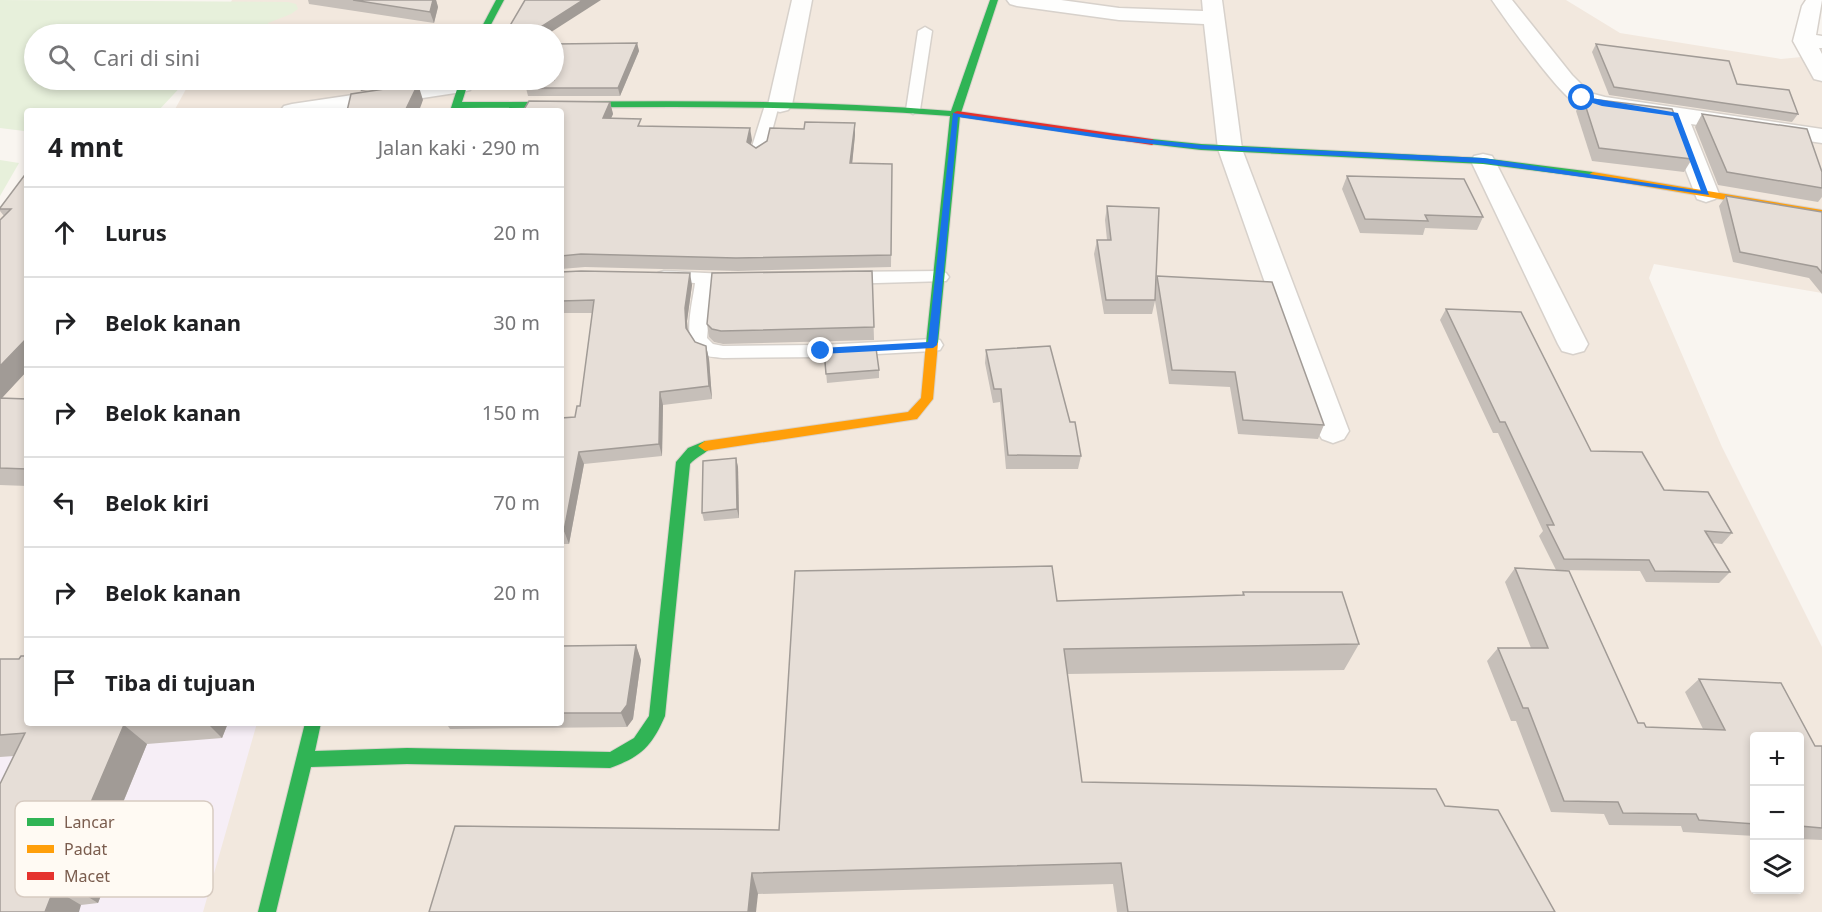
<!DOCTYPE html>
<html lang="id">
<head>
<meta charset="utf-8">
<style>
	:root { --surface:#fff; --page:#f6f6f6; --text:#202124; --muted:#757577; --line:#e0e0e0 }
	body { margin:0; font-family:"Noto Sans",sans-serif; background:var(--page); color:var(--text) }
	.controls { position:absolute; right:18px; bottom:18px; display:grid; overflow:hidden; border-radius:6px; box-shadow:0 3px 9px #0003 }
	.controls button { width:54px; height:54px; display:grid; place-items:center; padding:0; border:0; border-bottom:2px solid var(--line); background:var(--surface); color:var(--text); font:30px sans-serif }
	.stop { position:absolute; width:18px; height:18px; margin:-14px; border:4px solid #1a73e8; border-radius:50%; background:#fff }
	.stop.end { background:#1a73e8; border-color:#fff; box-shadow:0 2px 6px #0008 }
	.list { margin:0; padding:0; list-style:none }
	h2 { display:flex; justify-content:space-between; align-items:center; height:78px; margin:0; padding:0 24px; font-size:26px }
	h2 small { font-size:20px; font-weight:400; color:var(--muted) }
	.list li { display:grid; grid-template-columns:39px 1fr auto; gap:18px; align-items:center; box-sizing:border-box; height:90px; padding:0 24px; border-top:2px solid var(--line) }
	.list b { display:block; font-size:22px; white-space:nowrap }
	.list em { font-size:20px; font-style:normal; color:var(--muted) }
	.icon { flex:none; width:33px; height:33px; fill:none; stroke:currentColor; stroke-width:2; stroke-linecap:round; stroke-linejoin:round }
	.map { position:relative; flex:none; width:1822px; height:912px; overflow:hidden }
	.search { position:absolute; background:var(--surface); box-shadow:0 3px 9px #0003; left:24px; top:24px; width:540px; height:66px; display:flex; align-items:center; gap:15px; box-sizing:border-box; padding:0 21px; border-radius:33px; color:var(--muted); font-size:22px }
	.panel { position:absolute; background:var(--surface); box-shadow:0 3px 9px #0003; left:24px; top:108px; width:540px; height:618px; border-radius:6px }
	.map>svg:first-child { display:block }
	.residential { fill:#f2e8de; fill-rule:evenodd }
	.education { fill:#f6eef6 }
	.green { fill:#e7f0db }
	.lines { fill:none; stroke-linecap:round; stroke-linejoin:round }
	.lane-casing { stroke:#d7d1cb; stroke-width:3 }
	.street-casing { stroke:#d7d1cb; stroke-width:3 }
	.fast-casing { stroke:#d9d2cb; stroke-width:2 }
	.slow-casing { stroke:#d9d2cb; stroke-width:2 }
	.jam-casing { stroke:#d9d2cb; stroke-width:2 }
	.lane { fill:#fefefd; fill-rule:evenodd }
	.street { fill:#fefefd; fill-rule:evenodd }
	.fast { fill:#30b455; fill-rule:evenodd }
	.slow { fill:#ff9f0a; fill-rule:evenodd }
	.jam { fill:#e5322d; fill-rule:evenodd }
	.wall { fill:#c6bfb9 }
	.shaded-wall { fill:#a19b96 }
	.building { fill:#e6ded7; stroke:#a19b96; stroke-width:1.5 }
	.route { fill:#1a73e8 }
	.key { fill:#fffaf3; stroke:#d7cbc1; stroke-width:1.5 }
	.key-label { font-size:16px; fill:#7a5c4d }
</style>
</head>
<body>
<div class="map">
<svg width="1822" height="912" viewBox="0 0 1822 912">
	<rect width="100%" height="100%" fill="#f9f5f0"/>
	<!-- residential -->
	<path class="residential" d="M232,0H1566L1620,33L1781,59L1822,55V293L1654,264L1649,278L1722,447L1822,647V912H0V207L27,174V723H561V111H174L191,80H554V34H214ZM1754,736H1800V890H1754Z"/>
	<!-- education -->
	<path class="education" d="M0,675L27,723H257L203,912H0Z"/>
	<!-- green -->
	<g class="green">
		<path d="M0,0L288,2L296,4L298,9L291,14L268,23L269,28L345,26L351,30L347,34H34V80H187L158,111H27V131H24L0,128Z"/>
		<path d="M0,160L19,163L0,196Z"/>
	</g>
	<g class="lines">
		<defs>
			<g id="lane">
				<path d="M925,27L932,31L920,110L913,114L906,110L918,31Z"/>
				<path d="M772,101L779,105L766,153L758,158L752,156L750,153L765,105Z"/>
				<path d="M664,271L746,275L749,279L746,283L712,284L707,338L713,344L723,346L821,345L933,339L940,340L943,345L940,350L933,351L821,357L723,358C715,357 706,357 699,353C681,343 693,301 695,283L658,281L655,277L658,273Z"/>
				<path d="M940,271L946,273L949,277L946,281L843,284L837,282L834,278L837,274L843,272Z"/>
			</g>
			<g id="street">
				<path d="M792,0H812L792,105L788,110L780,112L772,110L768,105Z"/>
				<path d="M1007,0H1061L1119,8L1203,11L1202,0H1222L1242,149L1349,431L1344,439L1333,443L1322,439L1317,431L1218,149L1204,24L1119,20L1017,6L1010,4Z"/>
				<path d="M1492,0H1512L1572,75L1590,93L1605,97L1822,129V143L1691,124L1719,194L1715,199L1706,202L1697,199L1666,120C1637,116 1603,116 1576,103C1560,96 1505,19 1492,0Z"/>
				<path d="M1806,0H1822L1816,35L1822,36V48H1819L1822,54V81L1814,79L1793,41L1802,6Z"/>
				<path d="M454,80H470L473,85L470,90L462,92L337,111H280L284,106L292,104Z"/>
				<path d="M1483,154L1492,156L1495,161L1588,344L1584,351L1573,354L1562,351L1558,344L1471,161L1474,156Z"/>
			</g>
			<g id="fast">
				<path d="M496,0H504L486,34H478Z"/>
				<path d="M990,0H998L960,116L938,343L932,347L926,343L950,116C787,103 624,108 461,108L460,111H450L460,80H469L462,102C625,102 789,97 951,111Z"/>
				<path d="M1152,139L1201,144L1483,158L1593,172L1598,175L1593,178L1483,164L1201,150L1149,144L1147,142Z"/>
				<path d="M705,441L710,443L712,446C707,453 696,457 690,464L665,716C652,746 641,757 610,768L407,764L311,767L276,912H258L305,723H321L315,751L407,748L610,752L634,738L649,716L676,462L688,448Z"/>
			</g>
			<g id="slow">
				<path d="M1593,172L1822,210V216L1589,177L1588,175Z"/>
				<path d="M932,339L938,343L933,399L917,419L705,451L698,446L705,441L908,412L921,398L926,343Z"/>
			</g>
			<path id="jam" d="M957,111L1152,139L1157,142L1152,145L954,116L952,114Z"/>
		</defs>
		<!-- lane casing -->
		<use href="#lane" class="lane-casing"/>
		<!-- street casing -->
		<use href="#street" class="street-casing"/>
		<!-- fast casing -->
		<use href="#fast" class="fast-casing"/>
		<!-- slow casing -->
		<use href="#slow" class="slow-casing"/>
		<!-- jam casing -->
		<use href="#jam" class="jam-casing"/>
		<!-- lane -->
		<use href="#lane" class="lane"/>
		<!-- street -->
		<use href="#street" class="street"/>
		<!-- fast -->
		<use href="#fast" class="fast"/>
		<!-- slow -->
		<use href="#slow" class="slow"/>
		<!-- jam -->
		<use href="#jam" class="jam"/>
	</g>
	<!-- wall -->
	<g class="wall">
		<path d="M308,0H436L438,7L434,23L309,4Z"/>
		<path d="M637,43L639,51L620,96H528L526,88Z"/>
		<path d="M1596,44L1737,84L1798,114L1792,122L1609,95L1592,52Z"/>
		<path d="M1583,98L1692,159L1684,172L1592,161L1576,111Z"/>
		<path d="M610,102L613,114L611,118L643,126L752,140L751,145L756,148L804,129L855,123V135L852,163L892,176L891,267L738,271L585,267L561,269V111Z"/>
		<path d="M1702,114L1822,172V197L1818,202L1718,185L1695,127Z"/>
		<path d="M27,172V371L2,398L27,399V486L0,485V220L4,216L0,211V208Z"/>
		<path d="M1347,176L1483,217L1477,230L1425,228L1423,235L1360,233L1342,189Z"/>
		<path d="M1726,196L1822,212V294L1809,278L1733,262L1719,206Z"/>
		<path d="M1107,206L1156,278L1324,425L1318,439L1238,434L1230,387L1169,384L1155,301L1152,314H1104L1094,254L1097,240H1107L1105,220Z"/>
		<path d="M872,271L874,340L723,344L714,342L709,337L707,324Z"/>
		<path d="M561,272L692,285L687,321L688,331L695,342L706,346L709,359L712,399L663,405L662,456L584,464L569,544H561V418L575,417L580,406L593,313H561Z"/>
		<path d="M1446,309L1591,451L1664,490L1732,533L1722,544L1713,543L1730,572L1719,583L1646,582L1640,571L1556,570L1539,536L1543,531L1498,433H1493L1440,320Z"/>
		<path d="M824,350L879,370V378L827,383Z"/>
		<path d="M986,350L1070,422L1081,456L1078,469H1006L1000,402L993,403L985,363Z"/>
		<path d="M736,458L738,467L739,518L704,521L702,513Z"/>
		<path d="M1515,568L1569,571L1638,723H1644L1646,727L1703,729L1685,692L1699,679L1781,683L1815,746H1822V840L1800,839V736H1755V836L1683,832L1681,826L1609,825L1604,814L1551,812L1516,721H1511L1487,661L1498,648H1531L1505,582Z"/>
		<path d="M1243,592L1359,644L1344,670L1067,674L1082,782L1445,806L1555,912H1117L1113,884L758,894L429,912L779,830L1057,601L1242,595Z"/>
		<path d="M636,645L641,660L633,719L627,727L450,729L446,723H561V646Z"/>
		<path d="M0,659L27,723H228L222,738L147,744L107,842L119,850L98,903L81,905L0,912L14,756L0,757Z"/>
	</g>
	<!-- shaded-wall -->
	<g class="shaded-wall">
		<path d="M433,0H436L438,7L434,23L430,12Z"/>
		<path d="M583,0H601L548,34H530Z"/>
		<path d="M637,43L639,51L620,96L618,88Z"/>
		<path d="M356,80H433L432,81L361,91Z"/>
		<path d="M418,84L423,100L419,111H401Z"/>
		<path d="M610,102L613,114L606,130L603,118Z"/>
		<path d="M855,123V135L851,175L850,163Z"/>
		<path d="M750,128L752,140L748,154L747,142Z"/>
		<path d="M690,273L692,285L687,321L688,341L686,328L685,308Z"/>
		<path d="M27,338V371L0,400V366Z"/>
		<path d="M706,346L709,359L712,399L709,386Z"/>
		<path d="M660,392L663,405L662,456L659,444Z"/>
		<path d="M579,452L584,464L569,544L564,531Z"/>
		<path d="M736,458L738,467L739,518L737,509Z"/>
		<path d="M636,645L641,660L633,719L627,727L621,713Z"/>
		<path d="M207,723H228L222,738Z"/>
		<path d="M124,725L147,744L107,841L119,850L98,903L72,887L77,835Z"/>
		<path d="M752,873L758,894L756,912H748Z"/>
		<path d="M54,889L81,905L79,912H45Z"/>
	</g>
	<!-- building -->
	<g class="building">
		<path d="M353,0H433L430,12Z"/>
		<path d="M525,0H583L530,34H505Z"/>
		<path d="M637,43L618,88H526L529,80H554V44Z"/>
		<path d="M1596,44L1729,61L1737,84L1789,90L1798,114L1614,87Z"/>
		<path d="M418,84L405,111H347L351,94Z"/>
		<path d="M1583,98L1672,109L1692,159L1599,148Z"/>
		<path d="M529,101L610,102L603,118L641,119L638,126L750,128L747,142L756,148L767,141L770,128L804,129L805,122L855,123L850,163L892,164L891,255L736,258L581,254L561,256V111H523Z"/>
		<path d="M1702,114L1807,129L1822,172V188L1727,172Z"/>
		<path d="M27,172V338L0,366V220L11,209H0V208Z"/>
		<path d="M1347,176L1464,179L1483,217L1425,215L1428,221L1365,219Z"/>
		<path d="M1726,196L1822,212V273L1817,267L1740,252Z"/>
		<path d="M1107,206L1159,208L1155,300H1106L1097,240H1111Z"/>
		<path d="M581,271L690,273L685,308L686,328L695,342L706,346L709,386L660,392L659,444L579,452L564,531H561V418L575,417L577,406H580L594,300L561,301V272Z"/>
		<path d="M872,271L874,327L721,331L712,329L707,324L712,273Z"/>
		<path d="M1157,276L1272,282L1324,425L1243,420L1235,372L1172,370Z"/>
		<path d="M1446,309L1521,312L1591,451L1642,452L1664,490L1708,492L1732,533L1705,531L1730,572L1655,571L1649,560L1564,559L1547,525H1554L1505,422H1500Z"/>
		<path d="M1050,346L1070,422H1075L1081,456L1008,455L1001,389H994L986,350Z"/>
		<path d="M876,348L879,370L826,374L824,350Z"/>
		<path d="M0,398L27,399V469L0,468Z"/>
		<path d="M736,458L737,509L702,513L703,461Z"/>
		<path d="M1052,566L1057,601L1244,595L1243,592H1342L1359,644L1064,649L1082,782L1436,789L1445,806L1498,810L1555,912H1128L1121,863L752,873L748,912H429L455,826L779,830L795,571Z"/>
		<path d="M1515,568L1569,571L1638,723H1644L1646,727L1725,730L1699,679L1781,683L1815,746H1822V828L1800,826V736H1755V824L1699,820L1696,814L1623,813L1618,802L1564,801L1528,708H1523L1498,648H1548Z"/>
		<path d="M636,645L627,705L621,713H561V646Z"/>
		<path d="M21,656H27V723H147L124,725L77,835L94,833L72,887L54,889L45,912H0V784L25,733L0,735V659H19Z"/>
	</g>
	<!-- route -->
	<path class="route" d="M1580,96L1678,113L1709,195L1483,163L1202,149L1114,140L958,117L937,345L933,348L821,354L816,351L821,348L928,342L953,113L1114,136L1202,145L1483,158L1701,191L1673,116L1602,106L1580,99Z"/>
	<!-- legend -->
	<rect x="15" y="801" width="198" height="96" rx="9" class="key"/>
	<rect x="27" y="818" width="27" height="8" fill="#30b455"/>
	<rect x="27" y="845" width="27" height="8" fill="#ff9f0a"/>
	<rect x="27" y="872" width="27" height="8" fill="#e5322d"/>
	<g class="key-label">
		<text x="64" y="828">Lancar</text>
		<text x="64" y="855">Padat</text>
		<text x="64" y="882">Macet</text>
	</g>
</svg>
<div class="controls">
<button>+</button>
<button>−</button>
<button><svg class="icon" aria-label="layers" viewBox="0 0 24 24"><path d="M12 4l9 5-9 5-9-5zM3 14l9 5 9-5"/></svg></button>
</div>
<div class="stop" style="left:1582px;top:98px"></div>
<div class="stop end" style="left:821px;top:351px"></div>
<div class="search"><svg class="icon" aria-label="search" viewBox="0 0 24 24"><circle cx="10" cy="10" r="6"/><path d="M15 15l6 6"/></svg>Cari di sini</div>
<section class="panel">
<h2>4 mnt<small>Jalan kaki · 290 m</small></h2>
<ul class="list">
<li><svg class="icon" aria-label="ahead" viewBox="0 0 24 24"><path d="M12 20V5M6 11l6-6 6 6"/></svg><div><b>Lurus</b></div><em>20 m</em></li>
<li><svg class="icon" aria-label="right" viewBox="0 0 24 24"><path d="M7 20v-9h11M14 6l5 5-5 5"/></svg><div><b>Belok kanan</b></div><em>30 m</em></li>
<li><svg class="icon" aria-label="right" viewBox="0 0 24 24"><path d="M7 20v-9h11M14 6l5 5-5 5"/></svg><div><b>Belok kanan</b></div><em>150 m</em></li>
<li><svg class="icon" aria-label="left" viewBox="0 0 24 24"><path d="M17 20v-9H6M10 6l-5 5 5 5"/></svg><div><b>Belok kiri</b></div><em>70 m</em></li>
<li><svg class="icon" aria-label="right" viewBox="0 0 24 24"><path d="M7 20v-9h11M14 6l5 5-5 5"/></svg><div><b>Belok kanan</b></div><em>20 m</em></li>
<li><svg class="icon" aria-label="arrive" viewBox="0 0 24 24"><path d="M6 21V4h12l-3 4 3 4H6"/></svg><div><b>Tiba di tujuan</b></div></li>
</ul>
</section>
</div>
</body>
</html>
